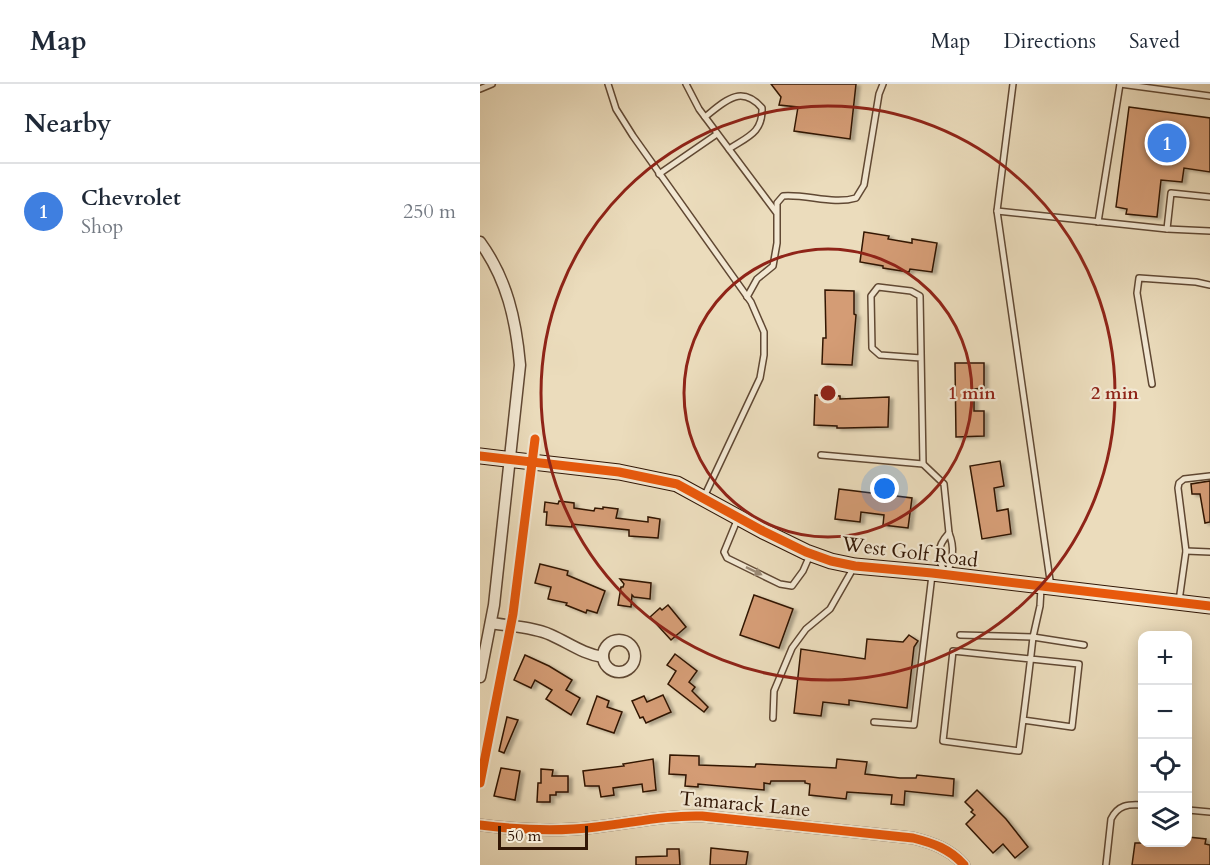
<!DOCTYPE html>
<html lang="en">
<head>
<meta charset="utf-8">
<style>
	:root { --surface:#fff; --page:#f6f6f7; --text:#1f2937; --muted:#747a83; --line:#e0e1e3; --accent:#8f2418 }
	body { margin:0; font-family:Cardo,serif; background:var(--page); color:var(--text) }
	.controls { position:absolute; right:18px; bottom:18px; display:grid; overflow:hidden; border-radius:12px; box-shadow:0 3px 15px #0003 }
	.controls button { width:54px; height:54px; display:grid; place-items:center; padding:0; border:0; border-bottom:2px solid var(--line); background:var(--surface); color:var(--text); font:30px sans-serif }
	.scale { position:absolute; left:18px; bottom:15px; width:90px; box-sizing:border-box; padding-left:6px; border:3px solid #311605; border-top:0; font-size:16px; line-height:21px; white-space:nowrap; color:#311605; -webkit-text-stroke:4px #f2e8d3; paint-order:stroke }
	.you { position:absolute; left:405px; top:405px; width:21px; height:21px; margin:-15px; border:4px solid #fff; border-radius:50%; background:#1a73e8; box-shadow:0 0 0 9px #1a73e833 }
	.badge { display:grid; place-items:center; width:39px; height:39px; border-radius:50%; background:var(--accent); color:#fff; font-size:20px; font-weight:700 }
	.pin { position:absolute; translate:-50% -50%; border:3px solid #fff; box-shadow:0 2px 6px #0006 }
	.list { margin:0; padding:0; list-style:none }
	h2 { display:flex; justify-content:space-between; align-items:center; height:78px; margin:0; padding:0 24px; font-size:26px }
	h2 small { font-size:20px; font-weight:400; color:var(--muted) }
	.list li { display:grid; grid-template-columns:39px 1fr auto; gap:18px; align-items:center; box-sizing:border-box; height:96px; padding:0 24px; border-top:2px solid var(--line) }
	.list b { display:block; font-size:22px; white-space:nowrap }
	.list p { margin:0; font-size:20px; white-space:nowrap; color:var(--muted) }
	.list em { font-size:20px; font-style:normal; color:var(--muted) }
	.icon { flex:none; width:33px; height:33px; fill:none; stroke:currentColor; stroke-width:2; stroke-linecap:round; stroke-linejoin:round }
	.map { position:relative; flex:none; width:730px; height:781px; overflow:hidden }
	header { display:flex; align-items:center; gap:36px; box-sizing:border-box; height:84px; padding:0 30px; background:var(--surface); border-bottom:2px solid var(--line) }
	header strong { font-size:28px }
	nav { display:flex; gap:33px; margin-inline-start:auto; font-size:21px }
	main { display:flex }
	aside { flex:1; background:var(--surface) }
	.map>svg:first-child { display:block }
	.building { fill:#d49c74; stroke:#311605; stroke-width:1.5; filter:url(#shadow) }
	.lines { fill:none; stroke-linecap:round; stroke-linejoin:round }
	.lane-casing { stroke:#604833; stroke-width:8 }
	.street-casing { stroke:#604833; stroke-width:13 }
	.secondary-casing { stroke:#311605; stroke-width:17 }
	.lane { stroke:#f2e8d3; stroke-width:5 }
	.street { stroke:#f2e8d3; stroke-width:10 }
	.secondary { stroke:#f2e8d3; stroke-width:15 }
	.cycleway-casing { stroke:#f2e8d3; stroke-width:13 }
	.cycleway { stroke:#e8590c; stroke-width:9 }
	.oneway { fill:#9b8a76 }
	.ring { fill:none; stroke:#8f2418; stroke-width:3 }
	.labels { text-anchor:middle; dominant-baseline:central; stroke-width:4.5; stroke-linejoin:round; paint-order:stroke }
	.street-label { font-size:20px; fill:#311605; stroke:#f2e8d3 }
	.centre { fill:#8f2418; stroke:#f2e8d3; stroke-width:3 }
	.ring-label { font-size:18px; text-anchor:middle; font-weight:bold; fill:#8f2418; stroke:#f2e8d3; stroke-width:4.5; stroke-linejoin:round; paint-order:stroke }
</style>
</head>
<body>
<header>
<strong>Map</strong>
<nav><a>Map</a><a>Directions</a><a>Saved</a></nav>
</header>
<main>
<aside>
<h2>Nearby<small></small></h2>
<ul class="list">
<li><span class="badge" style="background:#3f7fe0">1</span><div><b>Chevrolet</b><p>Shop</p></div><em>250 m</em></li>
</ul>
</aside>
<div class="map">
<svg width="730" height="781" viewBox="0 0 730 781">
	<defs>
		<filter id="shadow"><feDropShadow dx="4" dy="2" stdDeviation="1.5" flood-color="#0004"/></filter>
	</defs>
	<rect width="100%" height="100%" fill="#ebdcbc"/>
	<filter id="stains"><feTurbulence type="fractalNoise" baseFrequency=".00333" numOctaves="4"/><feColorMatrix values="0 0 0 0 .2 0 0 0 0 .09 0 0 0 0 .02 0 0 0 .5 -.17"/></filter>
	<radialGradient id="worn" r=".72"><stop offset=".6" stop-color="#630" stop-opacity="0"/><stop offset="1" stop-color="#630" stop-opacity=".3"/></radialGradient>
	<!-- building -->
	<g class="building">
		<path d="M291,0H376L370,55L314,47L318,23L299,21L301,13Z"/>
		<path d="M649,23L730,34V88L704,84L702,98L681,96L677,133L646,130L647,125L636,123Z"/>
		<path d="M384,148L409,152L408,155L432,159V155L457,159L452,188L430,185L429,188L422,187L403,184V182L380,178Z"/>
		<path d="M345,206L374,207V230L376,231L372,281L342,280L343,254H346Z"/>
		<path d="M475,279H504V304L494,305V327H504V352L476,353Z"/>
		<path d="M335,311L360,312V315L409,313L408,343L364,344H357V342L334,341Z"/>
		<path d="M520,377L524,402L514,404L517,427L528,425L531,450L502,455L490,382Z"/>
		<path d="M730,397V438L725,439L720,410H712L711,400Z"/>
		<path d="M359,405L432,414L428,444L403,441L404,431L381,428L380,438L355,435Z"/>
		<path d="M79,417L94,419V424L114,427L115,424L123,425V423L138,425L136,434L168,438V433L180,435L178,454L149,452V446L92,440V443L66,441L67,428H64L65,418L78,420Z"/>
		<path d="M60,480L88,487L87,491L125,507L117,529L107,526L106,529L86,521L87,519L68,515L71,503L55,499Z"/>
		<path d="M140,495L171,499L170,515L154,513L152,511L151,523L138,521L141,503H143L144,500Z"/>
		<path d="M274,511L313,525L299,564L260,551Z"/>
		<path d="M188,521L206,543L191,556L170,533L180,524L182,526Z"/>
		<path d="M429,551L438,557L434,563L427,624L369,616V621L343,618L341,632L314,629L321,565L385,575L387,555L423,558Z"/>
		<path d="M195,570L217,587L209,598L215,603L212,607L228,623L224,628L188,600L196,587L187,581Z"/>
		<path d="M45,571L69,582L92,596L86,606L100,614L91,631L66,615L72,606L55,596L51,604L34,596Z"/>
		<path d="M183,611L191,628L166,639L163,633L160,634L152,617L164,612L167,618Z"/>
		<path d="M117,612L129,617L127,623L142,628L134,649L107,640Z"/>
		<path d="M27,633L38,636L24,669L19,667Z"/>
		<path d="M190,671L219,672V681L275,683L276,680H280L356,684L357,675L387,678L385,690L420,694H436L437,691L474,695L473,712L425,707L424,721L411,720L412,711L367,708L366,715L329,711L330,700L325,699V697H291L290,700L284,699V706L218,700V703L205,702L206,691L189,690Z"/>
		<path d="M173,675L176,706L163,708L162,700L133,704L134,711L121,713L119,702H105L103,687L144,682L143,680Z"/>
		<path d="M21,684L40,687L35,716L14,712Z"/>
		<path d="M61,685L73,686L72,692H88V708H76V711H70V718H57L58,699H61Z"/>
		<path d="M497,706L526,735L548,763L535,774L523,760L513,769L486,740L495,731L491,728L493,726L485,718Z"/>
		<path d="M708,753L726,755L725,760L730,761V781H652L655,759H708Z"/>
		<path d="M231,764L268,768L266,781H230Z"/>
		<path d="M187,765H199L200,781H156V773L187,772Z"/>
	</g>
	<g class="lines">
		<defs>
			<g id="lane">
				<path d="M128,0L136,25L153,52L271,218L284,248V271L280,294L224,413"/>
				<path d="M206,0L219,25L296,128"/>
				<path d="M533,0L517,127L571,503"/>
				<path d="M640,0L730,12"/>
				<path d="M0,5L12,0"/>
				<path d="M225,33C245,17 261,0 282,24C283,49 267,53 249,65"/>
				<path d="M179,90L237,50"/>
				<path d="M517,127L687,145L730,147"/>
				<path d="M618,138L640,0"/>
				<path d="M687,145L691,109L730,113"/>
				<path d="M267,213L277,195L293,182L297,159V119L303,112C327,110 353,121 376,114L384,101L399,10L403,0"/>
				<path d="M441,274L400,271L392,264L391,212L398,203L431,207L440,212L443,380L464,400L469,449"/>
				<path d="M672,300L657,209L659,194L716,198L730,201"/>
				<path d="M341,371L443,380"/>
				<path d="M258,434L244,468L247,474L300,500L312,502L323,487L330,471"/>
				<path d="M469,449C475,464 473,476 466,491C457,474 455,464 469,449Z"/>
				<path d="M706,467L730,468"/>
				<path d="M699,517L706,467L698,404L699,399L704,395L730,392"/>
				<path d="M480,551L553,553L560,522L561,504"/>
				<path d="M293,634L294,607L312,564L326,545L350,525L374,483"/>
				<path d="M543,636L592,643L599,580L473,567L463,657L539,667C544,629 549,591 553,553L604,561"/>
				<path d="M394,638L434,641L452,491"/>
				<path d="M708,726L730,728"/>
				<path d="M626,781L631,735C638,721 648,720 662,721"/>
			</g>
			<g id="street">
				<path d="M0,158C27,195 36,236 40,281L14,521L0,593"/>
				<path d="M11,539C30,542 53,543 71,551C89,559 103,570 123,573"/>
				<circle cx="139" cy="572" r="16"/>
				<path d="M0,741C39,746 77,748 116,743C152,739 185,731 222,732L433,754C453,759 470,765 484,781"/>
			</g>
			<path id="secondary" d="M0,372L139,388L197,400L283,447L326,468L351,477L375,482L452,489L730,522"/>
		</defs>
		<!-- lane casing -->
		<use href="#lane" class="lane-casing"/>
		<!-- street casing -->
		<use href="#street" class="street-casing"/>
		<!-- secondary casing -->
		<use href="#secondary" class="secondary-casing"/>
		<!-- lane -->
		<use href="#lane" class="lane"/>
		<!-- street -->
		<use href="#street" class="street"/>
		<!-- secondary -->
		<use href="#secondary" class="secondary"/>
		<defs>
			<g id="cycleway">
				<path d="M0,372L139,388L197,400L283,447L326,468L351,477L375,482L452,489L730,522"/>
				<path d="M0,699L33,530L55,355"/>
				<path d="M0,741C39,746 77,748 116,743C152,739 185,731 222,732L433,754C453,759 470,765 484,781"/>
			</g>
		</defs>
		<!-- cycleway casing -->
		<use href="#cycleway" class="cycleway-casing"/>
		<!-- cycleway -->
		<use href="#cycleway" class="cycleway"/>
	</g>
	<!-- one-way arrows -->
	<defs><path id="oneway-solid" d="M-6-.8H1V-3.2L6.5 0L1 3.2V.8H-6Z" transform="scale(1.5)"/></defs>
	<use class="oneway" href="#oneway-solid" transform="translate(274 487) rotate(26)"/>
	<!-- distance rings -->
	<g class="ring">
		<circle cx="348" cy="309" r="144"/>
		<circle cx="348" cy="309" r="287"/>
	</g>
	<g class="labels">
		<!-- street labels -->
		<g class="street-label">
			<text transform="translate(430 468) rotate(7)">West Golf Road</text>
			<text transform="translate(265 720) rotate(5)">Tamarack Lane</text>
		</g>
	</g>
	<circle cx="348" cy="309" r="9" class="centre"/>
	<g class="ring-label">
		<text x="492" y="315">1 min</text>
		<text x="635" y="315">2 min</text>
	</g>
	<rect width="100%" height="100%" filter="url(#stains)"/>
	<rect width="100%" height="100%" fill="url(#worn)"/>
</svg>
<div class="controls">
<button>+</button>
<button>−</button>
<button><svg class="icon" aria-label="locate" viewBox="0 0 24 24"><circle cx="12" cy="12" r="6"/><path d="M12 2v4M12 18v4M2 12h4M18 12h4"/></svg></button>
<button><svg class="icon" aria-label="layers" viewBox="0 0 24 24"><path d="M12 4l9 5-9 5-9-5zM3 14l9 5 9-5"/></svg></button>
</div>
<div class="scale">50 m</div>
<div class="you"></div>
<div class="pin badge" style="left:687px;top:59px;background:#3f7fe0">1</div>
</div>
</main>
</body>
</html>
